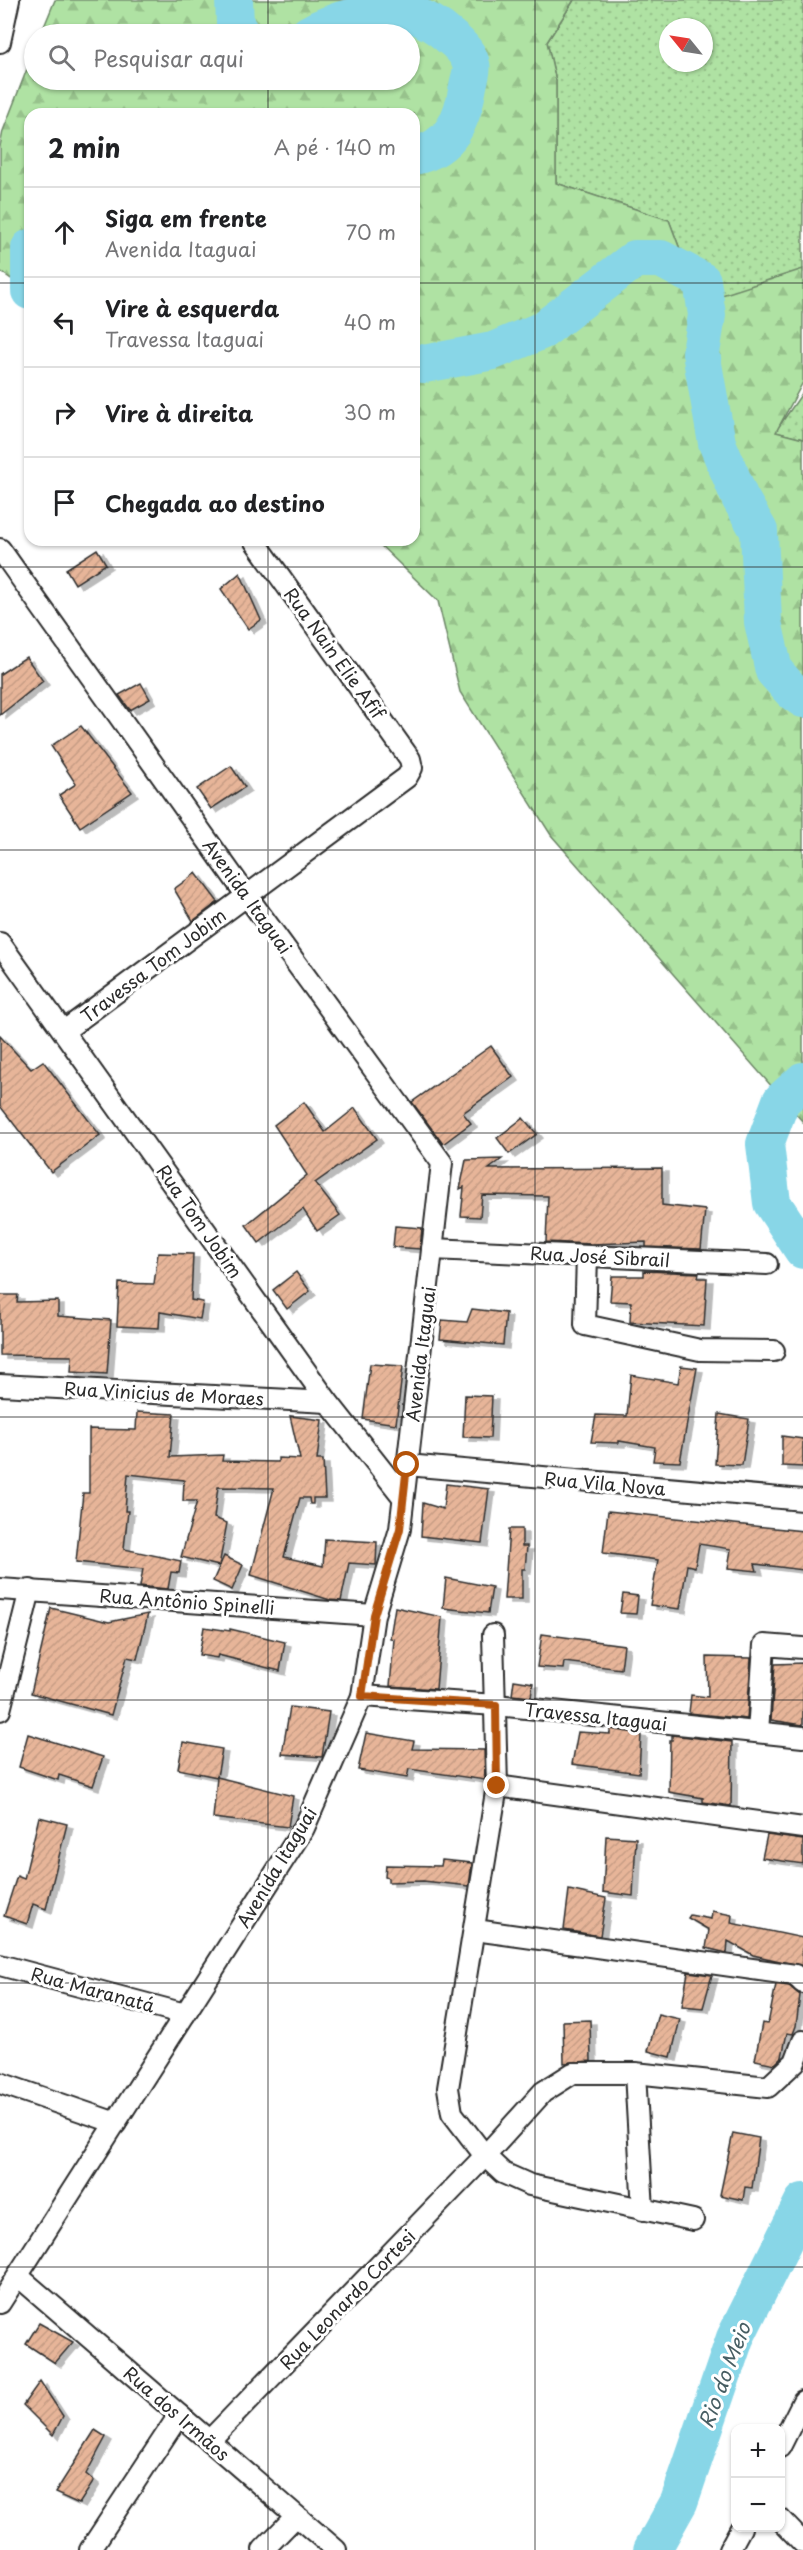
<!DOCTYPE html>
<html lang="pt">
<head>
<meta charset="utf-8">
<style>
	:root { --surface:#fff; --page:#f6f6f6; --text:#202124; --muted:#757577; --line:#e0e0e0 }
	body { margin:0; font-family:"Playpen Sans",sans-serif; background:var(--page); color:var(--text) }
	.controls { position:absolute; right:18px; bottom:18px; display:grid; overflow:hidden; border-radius:12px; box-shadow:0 2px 4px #0004 }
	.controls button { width:54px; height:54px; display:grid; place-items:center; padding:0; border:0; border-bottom:2px solid var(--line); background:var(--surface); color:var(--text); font:30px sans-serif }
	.compass { position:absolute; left:659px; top:18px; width:54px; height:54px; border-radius:50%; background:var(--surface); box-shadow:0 2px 4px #0004; rotate:300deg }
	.stop { position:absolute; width:18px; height:18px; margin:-14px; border:4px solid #b45309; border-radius:50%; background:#fff }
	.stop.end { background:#b45309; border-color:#fff; box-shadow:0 2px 6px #0008 }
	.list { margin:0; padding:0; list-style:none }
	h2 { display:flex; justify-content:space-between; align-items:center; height:78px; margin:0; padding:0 24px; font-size:26px }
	h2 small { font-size:20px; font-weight:400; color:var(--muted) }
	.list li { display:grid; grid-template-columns:39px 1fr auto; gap:18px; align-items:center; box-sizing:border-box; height:90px; padding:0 24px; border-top:2px solid var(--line) }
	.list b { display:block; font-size:22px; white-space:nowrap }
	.list p { margin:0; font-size:20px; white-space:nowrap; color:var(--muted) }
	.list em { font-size:20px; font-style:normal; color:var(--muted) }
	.icon { flex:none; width:33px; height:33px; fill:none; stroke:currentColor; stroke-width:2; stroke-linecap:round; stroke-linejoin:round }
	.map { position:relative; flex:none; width:803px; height:2550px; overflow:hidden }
	.search { position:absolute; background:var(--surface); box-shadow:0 2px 4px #0004; left:24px; top:24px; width:396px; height:66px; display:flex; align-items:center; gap:15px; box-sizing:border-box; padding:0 21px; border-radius:33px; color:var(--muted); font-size:22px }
	.panel { position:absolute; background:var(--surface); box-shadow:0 2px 4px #0004; left:24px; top:108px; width:396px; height:438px; border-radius:18px }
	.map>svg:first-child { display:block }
	.grass { fill:url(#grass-dots); stroke:#6d8667; stroke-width:1.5; fill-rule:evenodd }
	.forest { fill:url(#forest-firs); stroke:#6d8667; stroke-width:1.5 }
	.water { fill:#88d6e7; stroke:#63929c; stroke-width:1.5 }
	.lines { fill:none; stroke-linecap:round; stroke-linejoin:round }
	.river { stroke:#88d6e7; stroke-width:38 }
	.building { fill:url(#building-hatch); stroke:#2b2b2b; stroke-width:1.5; filter:url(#shadow) }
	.minor-casing { stroke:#2b2b2b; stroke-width:24 }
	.minor { stroke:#fff; stroke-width:20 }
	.route { stroke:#b45309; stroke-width:8 }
	.grid { fill:none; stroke:#2b2b2b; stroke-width:1.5; stroke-opacity:0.55 }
	.labels { text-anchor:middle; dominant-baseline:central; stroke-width:6; stroke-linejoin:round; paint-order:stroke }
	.street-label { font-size:18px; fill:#2b2b2b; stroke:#fff }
	.water-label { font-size:20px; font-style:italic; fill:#475e63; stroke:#fff }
</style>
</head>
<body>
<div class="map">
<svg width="803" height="2550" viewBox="0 0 803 2550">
	<defs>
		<pattern id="grass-dots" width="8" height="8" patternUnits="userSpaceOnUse" patternTransform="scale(1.5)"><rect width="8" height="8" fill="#afe2a3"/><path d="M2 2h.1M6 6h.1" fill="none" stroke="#97c28c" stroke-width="1.8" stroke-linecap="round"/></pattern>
		<pattern id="forest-firs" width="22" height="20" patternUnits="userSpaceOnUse" patternTransform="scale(1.5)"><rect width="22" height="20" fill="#afe2a3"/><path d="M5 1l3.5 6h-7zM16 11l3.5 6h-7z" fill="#97c28c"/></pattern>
		<pattern id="building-hatch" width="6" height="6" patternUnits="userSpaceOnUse" patternTransform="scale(1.5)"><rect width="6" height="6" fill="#e7b599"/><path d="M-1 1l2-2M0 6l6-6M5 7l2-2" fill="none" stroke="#c69c84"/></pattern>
		<filter id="shadow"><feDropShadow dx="6" dy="4" stdDeviation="0" flood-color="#0004"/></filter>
	</defs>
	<rect width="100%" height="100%" fill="#fff"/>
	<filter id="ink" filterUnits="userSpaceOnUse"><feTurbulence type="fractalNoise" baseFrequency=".0167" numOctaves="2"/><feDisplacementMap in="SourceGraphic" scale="12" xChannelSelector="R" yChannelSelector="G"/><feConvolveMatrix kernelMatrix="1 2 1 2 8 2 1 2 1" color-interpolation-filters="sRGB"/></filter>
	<g filter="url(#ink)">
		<!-- grass -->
		<g class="grass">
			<path d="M574,0H803V272L700,302L669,220L556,183V81L547,42ZM668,27H704V63H668Z"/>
			<path d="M803,392V439L775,432Z"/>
		</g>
		<!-- forest -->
		<path class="forest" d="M55,0H574L547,42L556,81V183L669,220L700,302L803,269V382L776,432L803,439V1122L551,835L460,692L438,601L375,540H414V114H30V292L0,271V146L3,131L34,51V80H410V34H41Z"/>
		<!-- water -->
		<path class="water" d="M707,2419L699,2473L690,2507L666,2550H642L679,2502Z"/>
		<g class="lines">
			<!-- river -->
			<g class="river">
				<path d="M234,0L235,24L241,34"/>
				<path d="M309,34C331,21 384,5 409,13C424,18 438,26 449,36C458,43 468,52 471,64C473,70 469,80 468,86C462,121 451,148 414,156"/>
				<path d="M30,248V291"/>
				<path d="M414,362L424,364L493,351L543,330L635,259H661L702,281L707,315L701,353L717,443L740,498L759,531L763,622L774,671L793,692L803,699"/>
				<path d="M803,1081L781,1101L765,1144L772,1203L803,1250"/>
				<path d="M652,2550L679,2502L735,2338L803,2202"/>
			</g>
		</g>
		<!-- building -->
		<g class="building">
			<path d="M97,549L106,564L75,584L66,569Z"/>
			<path d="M240,573L261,620L248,629L221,589Z"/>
			<path d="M26,657L43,681L0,715V674Z"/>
			<path d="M141,683L150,699L130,710L119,695Z"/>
			<path d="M81,726L132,792L80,827L59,795L76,784L51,746Z"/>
			<path d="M231,766L245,787L211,809L197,789Z"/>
			<path d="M196,873L218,902L193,921L174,889Z"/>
			<path d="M0,1036L31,1069L43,1061L100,1135L51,1172L0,1106Z"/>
			<path d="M491,1046L513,1077L463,1113L471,1123L443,1144L412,1102Z"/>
			<path d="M304,1102L325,1132L355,1108L377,1139L315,1183L340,1215L317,1231L303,1209L259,1243L246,1225L307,1175L274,1125Z"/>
			<path d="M523,1118L537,1134L509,1154L497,1138Z"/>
			<path d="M502,1159L489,1169L662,1168V1205L705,1210L701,1249L646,1247V1242L591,1244L546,1242L548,1196L482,1195L480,1217L461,1216L464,1187L460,1189L466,1160Z"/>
			<path d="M395,1226L422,1228L420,1249L393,1247Z"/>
			<path d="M158,1253L193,1254L191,1300L203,1302L200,1319L160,1312L159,1328L117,1326L119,1283L154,1284Z"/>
			<path d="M644,1271L699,1273L698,1278H707L704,1326L630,1322L631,1302L610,1301L612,1276H644Z"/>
			<path d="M296,1272L310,1291L287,1309L273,1290Z"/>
			<path d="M0,1295H18L17,1302L58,1301V1316L111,1320L107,1374L71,1372L72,1356L0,1355Z"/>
			<path d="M472,1309L506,1313L503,1345L440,1339L442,1320L467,1322Z"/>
			<path d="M370,1364L403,1366L396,1424L363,1419Z"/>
			<path d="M681,1366L697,1368L680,1462L653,1461L655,1447L619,1441V1443L591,1442L596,1415L627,1416L631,1375L678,1383Z"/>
			<path d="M465,1395L492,1396L490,1438L463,1437Z"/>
			<path d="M137,1412L174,1414L170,1457L223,1455L222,1461L278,1462V1458L300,1459L290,1416L322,1420L317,1460H323L325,1498H313V1504H310L309,1498H300L284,1557L323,1566L325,1539L377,1542L376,1565L349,1563L341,1601L330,1600L251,1575L274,1488L218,1487L214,1518L227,1523L219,1566L181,1557L197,1501H183L184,1480L128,1474L125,1511H128L124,1549L181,1561L179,1573L171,1572L168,1589L148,1587L140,1586L143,1569L76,1562L83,1493H89V1429L136,1430Z"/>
			<path d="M719,1414L749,1419L742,1465L715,1464Z"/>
			<path d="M782,1436L803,1439V1467L782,1466Z"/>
			<path d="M446,1484L489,1489L482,1543L421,1536L423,1503L443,1509Z"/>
			<path d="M608,1511L803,1531V1570L755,1564L757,1571L728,1568L731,1549L699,1544L695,1567L687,1565L680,1609L650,1605L658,1560L603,1553Z"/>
			<path d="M509,1529H522V1546H527L525,1569H522V1599H504Z"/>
			<path d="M224,1556L243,1565L232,1590L213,1581Z"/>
			<path d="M446,1578L492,1587L488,1613L443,1608Z"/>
			<path d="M623,1594L638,1596L636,1614L620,1613Z"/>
			<path d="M395,1607L442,1617L436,1689L390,1686L394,1639L390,1638Z"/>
			<path d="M51,1608L109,1622L148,1614L137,1659L127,1657L111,1715L31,1693Z"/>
			<path d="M204,1627L230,1631V1629L285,1642L280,1671L218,1655L217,1658L199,1655Z"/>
			<path d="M542,1634L624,1645L621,1669L564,1662L563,1669L537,1667Z"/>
			<path d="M707,1657L751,1658L747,1719L689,1713L691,1695L708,1697Z"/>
			<path d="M803,1663V1725L771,1720L775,1664Z"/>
			<path d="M514,1680L533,1683L531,1697L512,1695Z"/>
			<path d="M290,1707L329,1712L322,1757L282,1754Z"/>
			<path d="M610,1729L641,1734L639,1773L572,1764L578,1732L610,1734Z"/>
			<path d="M366,1733L414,1741L412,1749L484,1750L485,1780L409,1769L407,1778L358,1770Z"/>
			<path d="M28,1734L103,1757L93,1786L59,1775L58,1780L19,1767Z"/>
			<path d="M672,1735L732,1742L731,1806L703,1802V1798L669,1792L670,1740H672Z"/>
			<path d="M183,1742L222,1749L217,1777L178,1769Z"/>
			<path d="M217,1777L293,1796L288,1827L213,1818Z"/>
			<path d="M39,1817L67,1824L46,1909L33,1904L27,1924L4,1916L17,1876L24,1879Z"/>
			<path d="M767,1835L803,1840V1864L762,1858Z"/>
			<path d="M606,1836L636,1838L633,1896L603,1892Z"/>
			<path d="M442,1860L472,1863L469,1886L423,1881L388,1882V1878L385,1877L386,1865L441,1866Z"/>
			<path d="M569,1890L606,1898L600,1936L564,1930Z"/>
			<path d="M712,1911L732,1915L731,1923L803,1938L802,1966L753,1955L728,1941L727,1953L706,1948L709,1930L688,1918L690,1915L711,1919Z"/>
			<path d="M688,1972L712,1975L703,2008L682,2006Z"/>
			<path d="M776,1984L789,1986L800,1995L796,2026L793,2034L787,2033L782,2057L775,2064L755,2060L762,2023L768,2024Z"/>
			<path d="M658,2014L680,2019L671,2057L648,2051Z"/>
			<path d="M590,2020L591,2061L564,2063L563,2021Z"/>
			<path d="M733,2133L759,2138L752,2188L745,2187L743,2200L720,2195Z"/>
			<path d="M39,2323L73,2342L55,2363L26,2344Z"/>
			<path d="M40,2381L63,2416L53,2435L23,2405Z"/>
			<path d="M95,2430L106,2437L86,2474L94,2481L79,2504L55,2493Z"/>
		</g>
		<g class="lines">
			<defs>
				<g id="minor">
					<path d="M0,42L9,0"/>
					<path d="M0,549L247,896L442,1163L400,1529L374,1615L362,1696L304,1828L0,2303"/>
					<path d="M0,943L328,1402L403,1497"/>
					<path d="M64,1031L407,777L412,768L410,759L254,540"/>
					<path d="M432,1249L767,1264"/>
					<path d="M587,1256L585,1325L700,1350L774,1351"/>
					<path d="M0,1385L328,1402"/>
					<path d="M407,1465L803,1500"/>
					<path d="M0,1589L374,1615"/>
					<path d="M493,1635L497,1786L448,2088L452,2113L485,2156L503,2173L530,2185L693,2220"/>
					<path d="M362,1696L496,1705L803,1737"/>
					<path d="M0,1710L30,1590"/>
					<path d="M758,1732L764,1645L803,1648"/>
					<path d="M497,1786L803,1828"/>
					<path d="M475,1930L795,1975L803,1983"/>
					<path d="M0,1965L185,2014"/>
					<path d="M635,2073L643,2210"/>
					<path d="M0,2083L116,2123"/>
					<path d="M18,2276L336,2550"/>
					<path d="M209,2441L485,2156L543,2092L573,2073H635L768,2087L795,2062L803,2041"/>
					<path d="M780,2447L803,2401"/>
					<path d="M780,2519L803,2543"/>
					<path d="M90,2550L179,2415"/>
					<path d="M263,2550L296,2516"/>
					<path d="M729,2550L741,2528"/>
				</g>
			</defs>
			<!-- minor casing -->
			<use href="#minor" class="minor-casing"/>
			<!-- minor -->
			<use href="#minor" class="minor"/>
		</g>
	</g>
	<g class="lines" filter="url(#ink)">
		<!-- route -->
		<path class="route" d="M407,1465L400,1529L374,1615L362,1696L496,1705L497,1786"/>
	</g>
	<!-- grid -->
	<path class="grid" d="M268,0V34M535,0V2550M268,80V114M0,283H30M414,283H803M268,540V2550M0,567H803M0,850H803M0,1133H803M0,1417H803M0,1700H803M0,1983H803M0,2267H803"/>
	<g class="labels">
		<!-- street labels -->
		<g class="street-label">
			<text transform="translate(335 653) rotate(54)">Rua Nain Elie Afif</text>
			<text transform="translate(248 896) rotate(54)">Avenida Itaguai</text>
			<text transform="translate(153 965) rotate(-37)">Travessa Tom Jobim</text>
			<text transform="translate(200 1221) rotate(55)">Rua Tom Jobim</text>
			<text transform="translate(600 1256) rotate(3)">Rua José Sibrail</text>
			<text transform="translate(420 1354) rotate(-83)">Avenida Itaguai</text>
			<text transform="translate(164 1393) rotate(3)">Rua Vinicius de Moraes</text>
			<text transform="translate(605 1483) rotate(5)">Rua Vila Nova</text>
			<text transform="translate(187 1601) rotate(4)">Rua Antônio Spinelli</text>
			<text transform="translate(596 1716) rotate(6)">Travessa Itaguai</text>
			<text transform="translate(276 1867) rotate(-59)">Avenida Itaguai</text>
			<text transform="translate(93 1989) rotate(15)">Rua Maranatá</text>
			<text transform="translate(347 2299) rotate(-46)">Rua Leonardo Cortesi</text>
			<text transform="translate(177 2413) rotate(41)">Rua dos Irmãos</text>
		</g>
		<!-- water labels -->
		<g class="water-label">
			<text transform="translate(724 2375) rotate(-69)">Rio do Meio</text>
		</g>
	</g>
</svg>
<div class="controls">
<button>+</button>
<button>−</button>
</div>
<svg class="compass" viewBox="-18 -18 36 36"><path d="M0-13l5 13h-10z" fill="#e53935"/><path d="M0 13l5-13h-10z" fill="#757577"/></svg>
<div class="stop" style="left:407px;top:1465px"></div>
<div class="stop end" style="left:497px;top:1786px"></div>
<div class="search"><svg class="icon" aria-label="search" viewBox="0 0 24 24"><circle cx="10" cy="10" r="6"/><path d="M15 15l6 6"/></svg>Pesquisar aqui</div>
<section class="panel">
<h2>2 min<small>A pé · 140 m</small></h2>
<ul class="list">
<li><svg class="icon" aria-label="ahead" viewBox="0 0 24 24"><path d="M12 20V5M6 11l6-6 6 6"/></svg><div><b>Siga em frente</b><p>Avenida Itaguai</p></div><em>70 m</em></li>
<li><svg class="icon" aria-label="left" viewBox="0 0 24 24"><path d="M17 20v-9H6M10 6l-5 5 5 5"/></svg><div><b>Vire à esquerda</b><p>Travessa Itaguai</p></div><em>40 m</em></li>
<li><svg class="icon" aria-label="right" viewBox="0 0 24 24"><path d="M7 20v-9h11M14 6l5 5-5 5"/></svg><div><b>Vire à direita</b></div><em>30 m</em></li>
<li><svg class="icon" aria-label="arrive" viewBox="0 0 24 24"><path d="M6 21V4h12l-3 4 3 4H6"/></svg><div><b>Chegada ao destino</b></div></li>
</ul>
</section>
</div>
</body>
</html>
